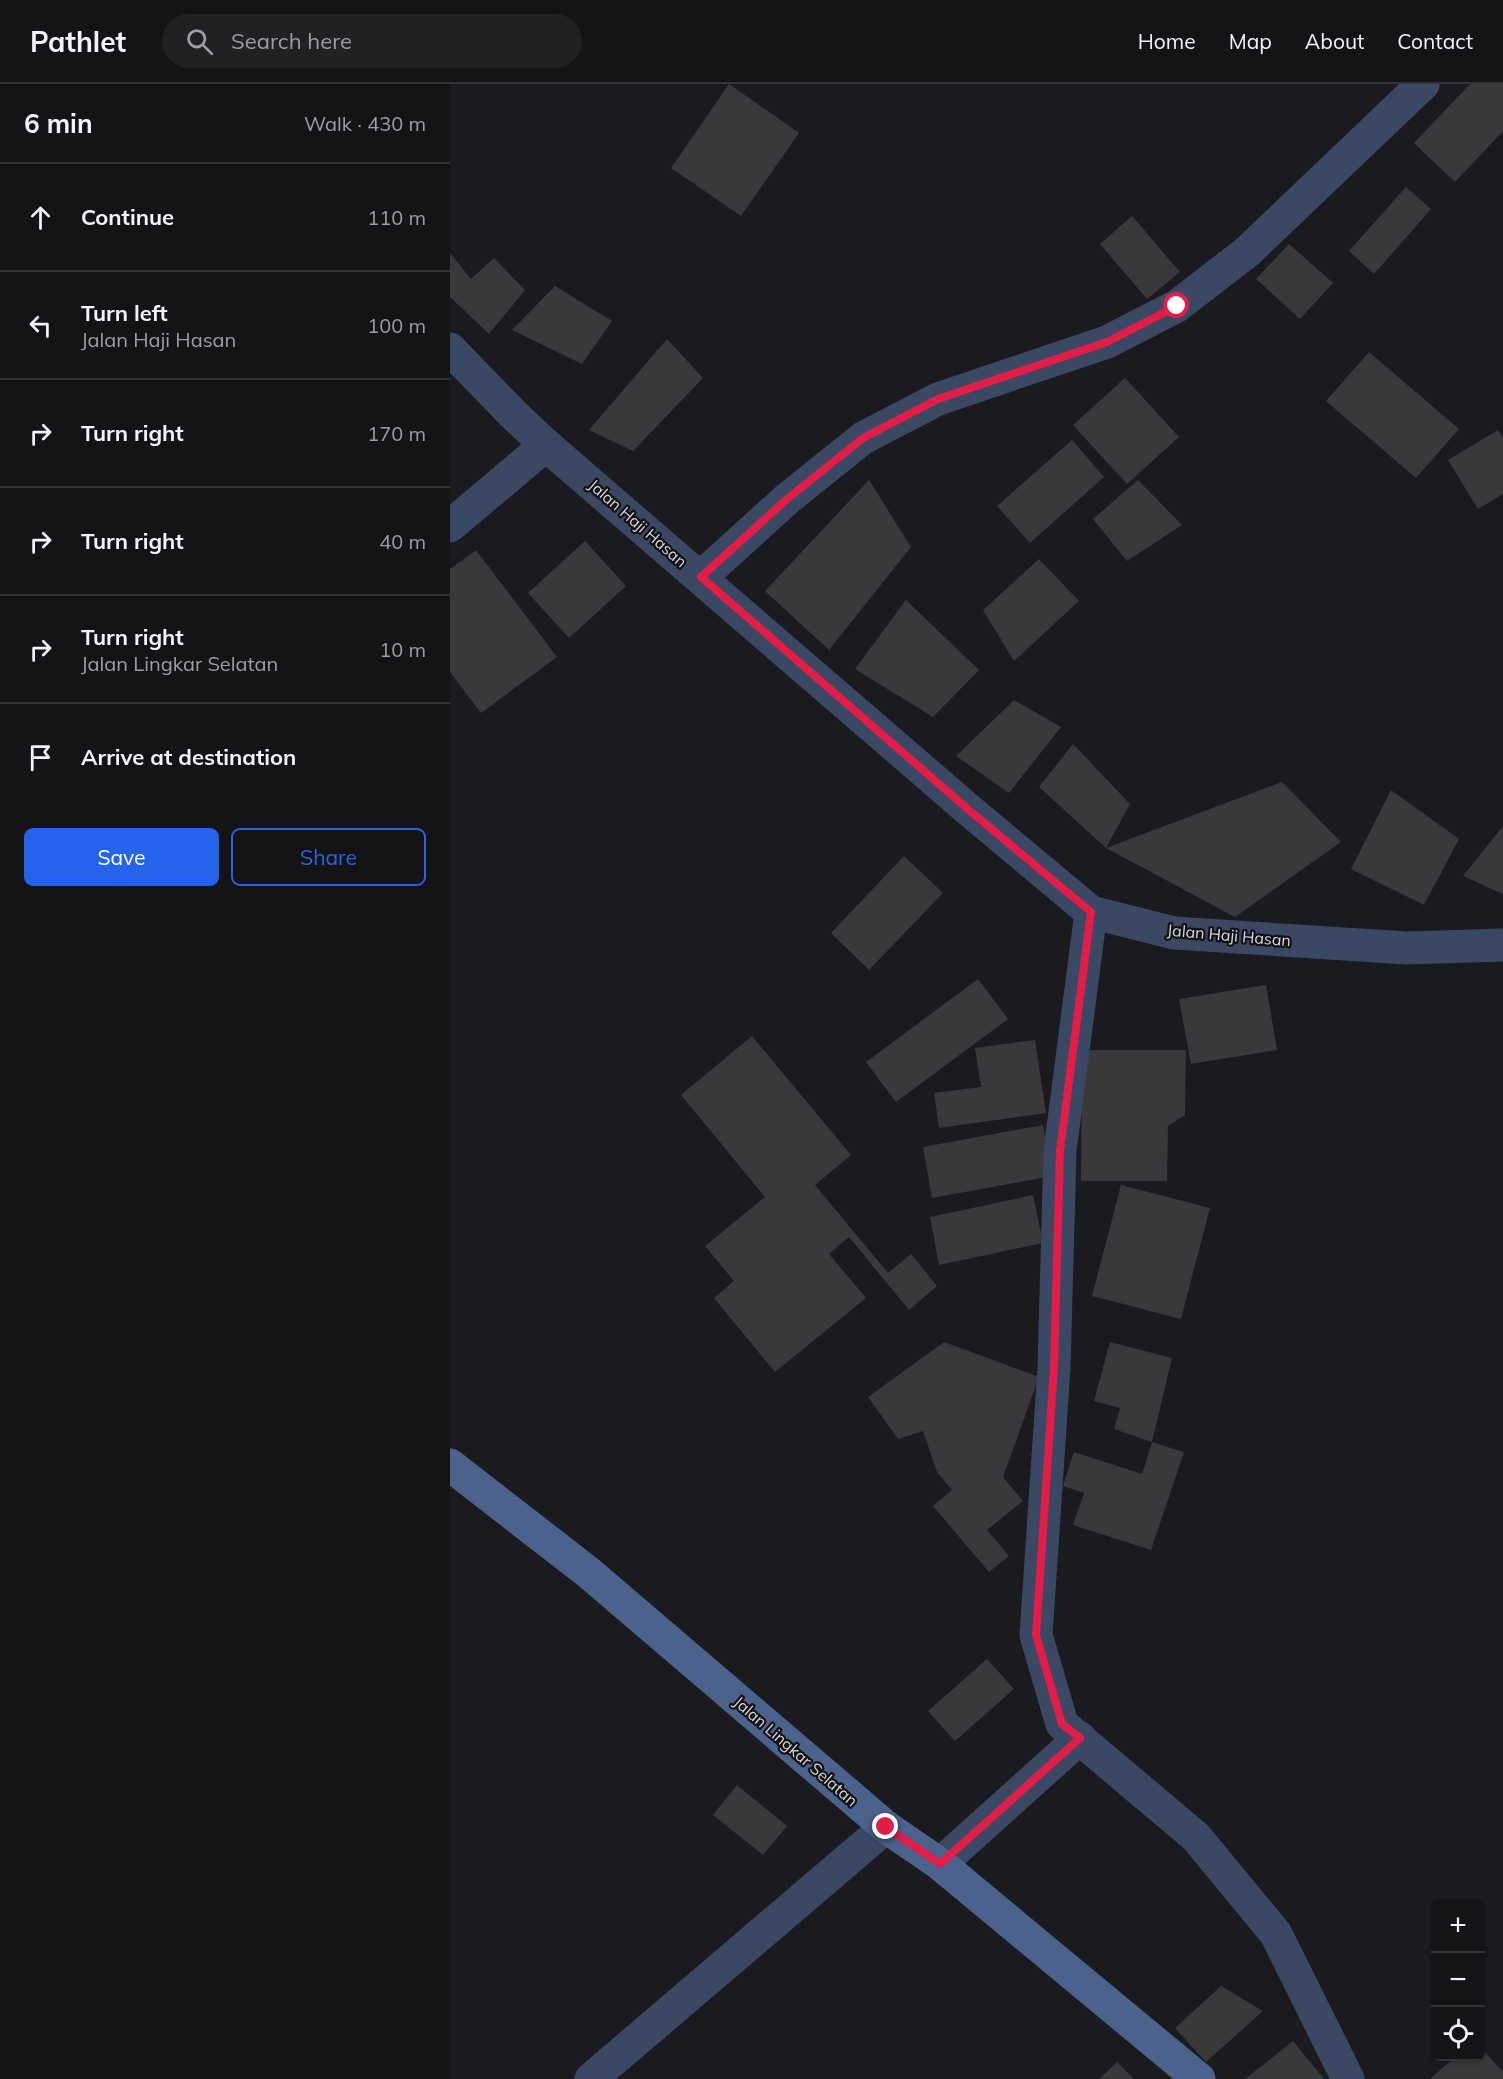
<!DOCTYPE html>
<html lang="en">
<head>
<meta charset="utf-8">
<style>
	:root { --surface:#141416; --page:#212123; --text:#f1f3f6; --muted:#9d9ea1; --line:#333335; --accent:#2563eb }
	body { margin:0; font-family:Mulish,sans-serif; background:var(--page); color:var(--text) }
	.controls { position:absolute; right:18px; bottom:18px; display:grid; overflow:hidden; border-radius:9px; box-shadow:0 2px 4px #0004 }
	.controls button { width:54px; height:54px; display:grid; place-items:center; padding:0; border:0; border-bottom:2px solid var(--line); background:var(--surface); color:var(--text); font:30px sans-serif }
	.stop { position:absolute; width:18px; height:18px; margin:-14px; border:4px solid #e11d48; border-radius:50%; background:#fff }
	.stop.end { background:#e11d48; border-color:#fff; box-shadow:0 2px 6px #0008 }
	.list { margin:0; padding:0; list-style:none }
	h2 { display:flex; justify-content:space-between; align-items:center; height:78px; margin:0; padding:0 24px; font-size:26px }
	h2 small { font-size:20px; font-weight:400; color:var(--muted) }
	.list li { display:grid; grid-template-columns:39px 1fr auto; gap:18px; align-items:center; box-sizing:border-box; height:108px; padding:0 24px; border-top:2px solid var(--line) }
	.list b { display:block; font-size:22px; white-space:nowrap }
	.list p { margin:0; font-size:20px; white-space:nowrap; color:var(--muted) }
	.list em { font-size:20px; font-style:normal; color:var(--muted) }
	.actions { display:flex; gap:12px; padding:18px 24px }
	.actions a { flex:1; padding:14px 0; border:2px solid var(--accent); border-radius:9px; text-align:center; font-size:21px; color:var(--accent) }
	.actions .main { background:var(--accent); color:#fff }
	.icon { flex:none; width:33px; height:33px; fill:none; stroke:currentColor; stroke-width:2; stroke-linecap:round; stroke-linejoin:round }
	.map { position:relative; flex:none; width:1053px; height:1995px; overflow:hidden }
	header { display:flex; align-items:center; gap:36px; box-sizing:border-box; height:84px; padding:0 30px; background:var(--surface); border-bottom:2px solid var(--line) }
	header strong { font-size:28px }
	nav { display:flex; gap:33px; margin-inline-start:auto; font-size:21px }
	.search { width:420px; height:54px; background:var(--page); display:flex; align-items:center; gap:15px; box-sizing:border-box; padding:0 21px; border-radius:33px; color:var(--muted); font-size:22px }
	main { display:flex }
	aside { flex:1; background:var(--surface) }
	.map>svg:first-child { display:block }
	.building { fill:#3a383b }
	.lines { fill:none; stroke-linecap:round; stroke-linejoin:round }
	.street { stroke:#3a4864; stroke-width:33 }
	.secondary { stroke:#4b628d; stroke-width:33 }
	.route { stroke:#e11d48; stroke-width:8 }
	.labels { text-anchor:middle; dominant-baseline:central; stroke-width:4.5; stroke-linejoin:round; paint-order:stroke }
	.street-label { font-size:16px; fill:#dad9dc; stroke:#121115 }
</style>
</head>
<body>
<header>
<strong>Pathlet</strong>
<div class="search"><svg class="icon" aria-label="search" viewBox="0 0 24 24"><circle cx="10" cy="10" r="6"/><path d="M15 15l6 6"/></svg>Search here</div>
<nav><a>Home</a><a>Map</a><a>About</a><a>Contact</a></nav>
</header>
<main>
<aside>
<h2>6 min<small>Walk · 430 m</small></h2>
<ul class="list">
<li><svg class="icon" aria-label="ahead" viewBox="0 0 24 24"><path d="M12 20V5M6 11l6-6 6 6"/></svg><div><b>Continue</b></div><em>110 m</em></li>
<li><svg class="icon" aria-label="left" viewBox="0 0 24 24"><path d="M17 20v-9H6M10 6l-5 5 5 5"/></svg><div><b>Turn left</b><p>Jalan Haji Hasan</p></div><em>100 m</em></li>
<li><svg class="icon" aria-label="right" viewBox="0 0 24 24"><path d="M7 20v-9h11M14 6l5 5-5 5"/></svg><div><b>Turn right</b></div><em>170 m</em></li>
<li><svg class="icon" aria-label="right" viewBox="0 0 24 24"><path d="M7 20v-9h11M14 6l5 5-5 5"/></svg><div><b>Turn right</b></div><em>40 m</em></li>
<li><svg class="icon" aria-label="right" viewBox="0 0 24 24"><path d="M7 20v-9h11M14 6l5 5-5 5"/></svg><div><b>Turn right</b><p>Jalan Lingkar Selatan</p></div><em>10 m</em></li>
<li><svg class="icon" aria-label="arrive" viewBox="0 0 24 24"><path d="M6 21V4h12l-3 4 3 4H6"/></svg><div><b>Arrive at destination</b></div></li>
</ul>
<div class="actions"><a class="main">Save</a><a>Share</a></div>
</aside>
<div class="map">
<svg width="1053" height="1995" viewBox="0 0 1053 1995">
	<rect width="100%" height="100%" fill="#1b1a1e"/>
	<!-- building -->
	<g class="building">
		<path d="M279,0L349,49L291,132L221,84Z"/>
		<path d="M1020,0H1053V47L1005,98L964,59Z"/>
		<path d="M956,103L981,125L924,190L899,167Z"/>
		<path d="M682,132L730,188L697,215L650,160Z"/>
		<path d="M839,160L883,199L850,235L806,195Z"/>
		<path d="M0,169L21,195L44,174L75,206L39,250L0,213Z"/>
		<path d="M105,202L162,237L132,280L62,246Z"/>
		<path d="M217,255L253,294L183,367L139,346Z"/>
		<path d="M919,268L1009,345L966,394L876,317Z"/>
		<path d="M675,294L729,353L677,400L623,341Z"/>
		<path d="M1048,346L1053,354V410L1028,425L998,376Z"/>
		<path d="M622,356L654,393L580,459L547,422Z"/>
		<path d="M419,396L461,463L379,566L315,507Z"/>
		<path d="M688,396L732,441L677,477L643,435Z"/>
		<path d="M135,457L176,502L119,554L78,509Z"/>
		<path d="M26,466L107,573L31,629L0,588V485Z"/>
		<path d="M589,475L629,517L564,577L533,526Z"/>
		<path d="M456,516L529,586L483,633L405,585Z"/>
		<path d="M564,616L611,643L559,709L506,672Z"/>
		<path d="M623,660L680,720L656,764L832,698L891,758L785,833L656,764L589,703Z"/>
		<path d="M941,706L1009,755L974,821L901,785Z"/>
		<path d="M1053,742V810L1013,792Z"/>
		<path d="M454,772L493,809L419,886L381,849Z"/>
		<path d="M528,895L558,935L446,1018L416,978Z"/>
		<path d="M816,901L827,966L741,980L729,915Z"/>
		<path d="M302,952L401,1071L365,1101L438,1189L461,1170L487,1202L459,1226L399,1153L379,1170L416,1214L325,1288L264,1214L284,1197L255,1162L315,1113L231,1011Z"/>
		<path d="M585,956L596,1029L489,1044L484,1009L531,1003L525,964Z"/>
		<path d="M632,966H736L735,1031L718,1042L717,1097H631Z"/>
		<path d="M593,1041L603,1092L482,1114L473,1063Z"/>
		<path d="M671,1101L760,1124L731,1235L642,1212Z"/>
		<path d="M583,1111L593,1159L489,1181L480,1133Z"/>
		<path d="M494,1258L589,1293L553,1393L573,1417L537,1446L559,1472L539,1488L483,1422L502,1406L487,1388L473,1347L448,1355L418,1313Z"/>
		<path d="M660,1258L722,1274L702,1358L664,1345L670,1324L644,1317Z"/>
		<path d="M702,1358L734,1368L701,1466L623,1441L634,1409L613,1402L624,1368L692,1390Z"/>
		<path d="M537,1575L564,1605L505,1657L478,1627Z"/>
		<path d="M287,1701L337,1742L313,1771L263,1731Z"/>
		<path d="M771,1902L813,1927L756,1978L725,1944Z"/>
		<path d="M843,1957L874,1995H795Z"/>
		<path d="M1030,1963L1053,1988V1995H980L1006,1972H1030Z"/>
		<path d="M667,1978L684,1995H649Z"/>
	</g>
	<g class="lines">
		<!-- street -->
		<g class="street">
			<path d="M0,265L64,331L96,361L520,727L641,828L724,849L957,864L1053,861"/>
			<path d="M0,442L96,361"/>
			<path d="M251,493L337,415L413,354L488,315L657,258L727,222L797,168L973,0"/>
			<path d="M641,828L610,1067L604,1284L586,1551L612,1640L746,1753L826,1850L898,1995"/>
			<path d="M490,1780L630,1654"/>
			<path d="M141,1995L436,1743"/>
		</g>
		<!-- secondary -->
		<path class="secondary" d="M0,1381L139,1489L436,1743L490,1780L749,1995"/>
	</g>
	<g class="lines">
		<!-- route -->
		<path class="route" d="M436,1743L490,1780L630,1654L612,1640L586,1551L604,1284L610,1067L641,828L520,727L251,493L337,415L413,354L488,315L657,258L727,222"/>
	</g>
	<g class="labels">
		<!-- street labels -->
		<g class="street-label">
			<text transform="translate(188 439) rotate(41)">Jalan Haji Hasan</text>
			<text transform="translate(779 851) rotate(5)">Jalan Haji Hasan</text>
			<text transform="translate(346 1667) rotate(41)">Jalan Lingkar Selatan</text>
		</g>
	</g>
</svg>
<div class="controls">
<button>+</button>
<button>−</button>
<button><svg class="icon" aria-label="locate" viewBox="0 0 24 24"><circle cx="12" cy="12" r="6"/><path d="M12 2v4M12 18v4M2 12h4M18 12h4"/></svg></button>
</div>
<div class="stop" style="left:727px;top:222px"></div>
<div class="stop end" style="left:436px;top:1743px"></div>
</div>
</main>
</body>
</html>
